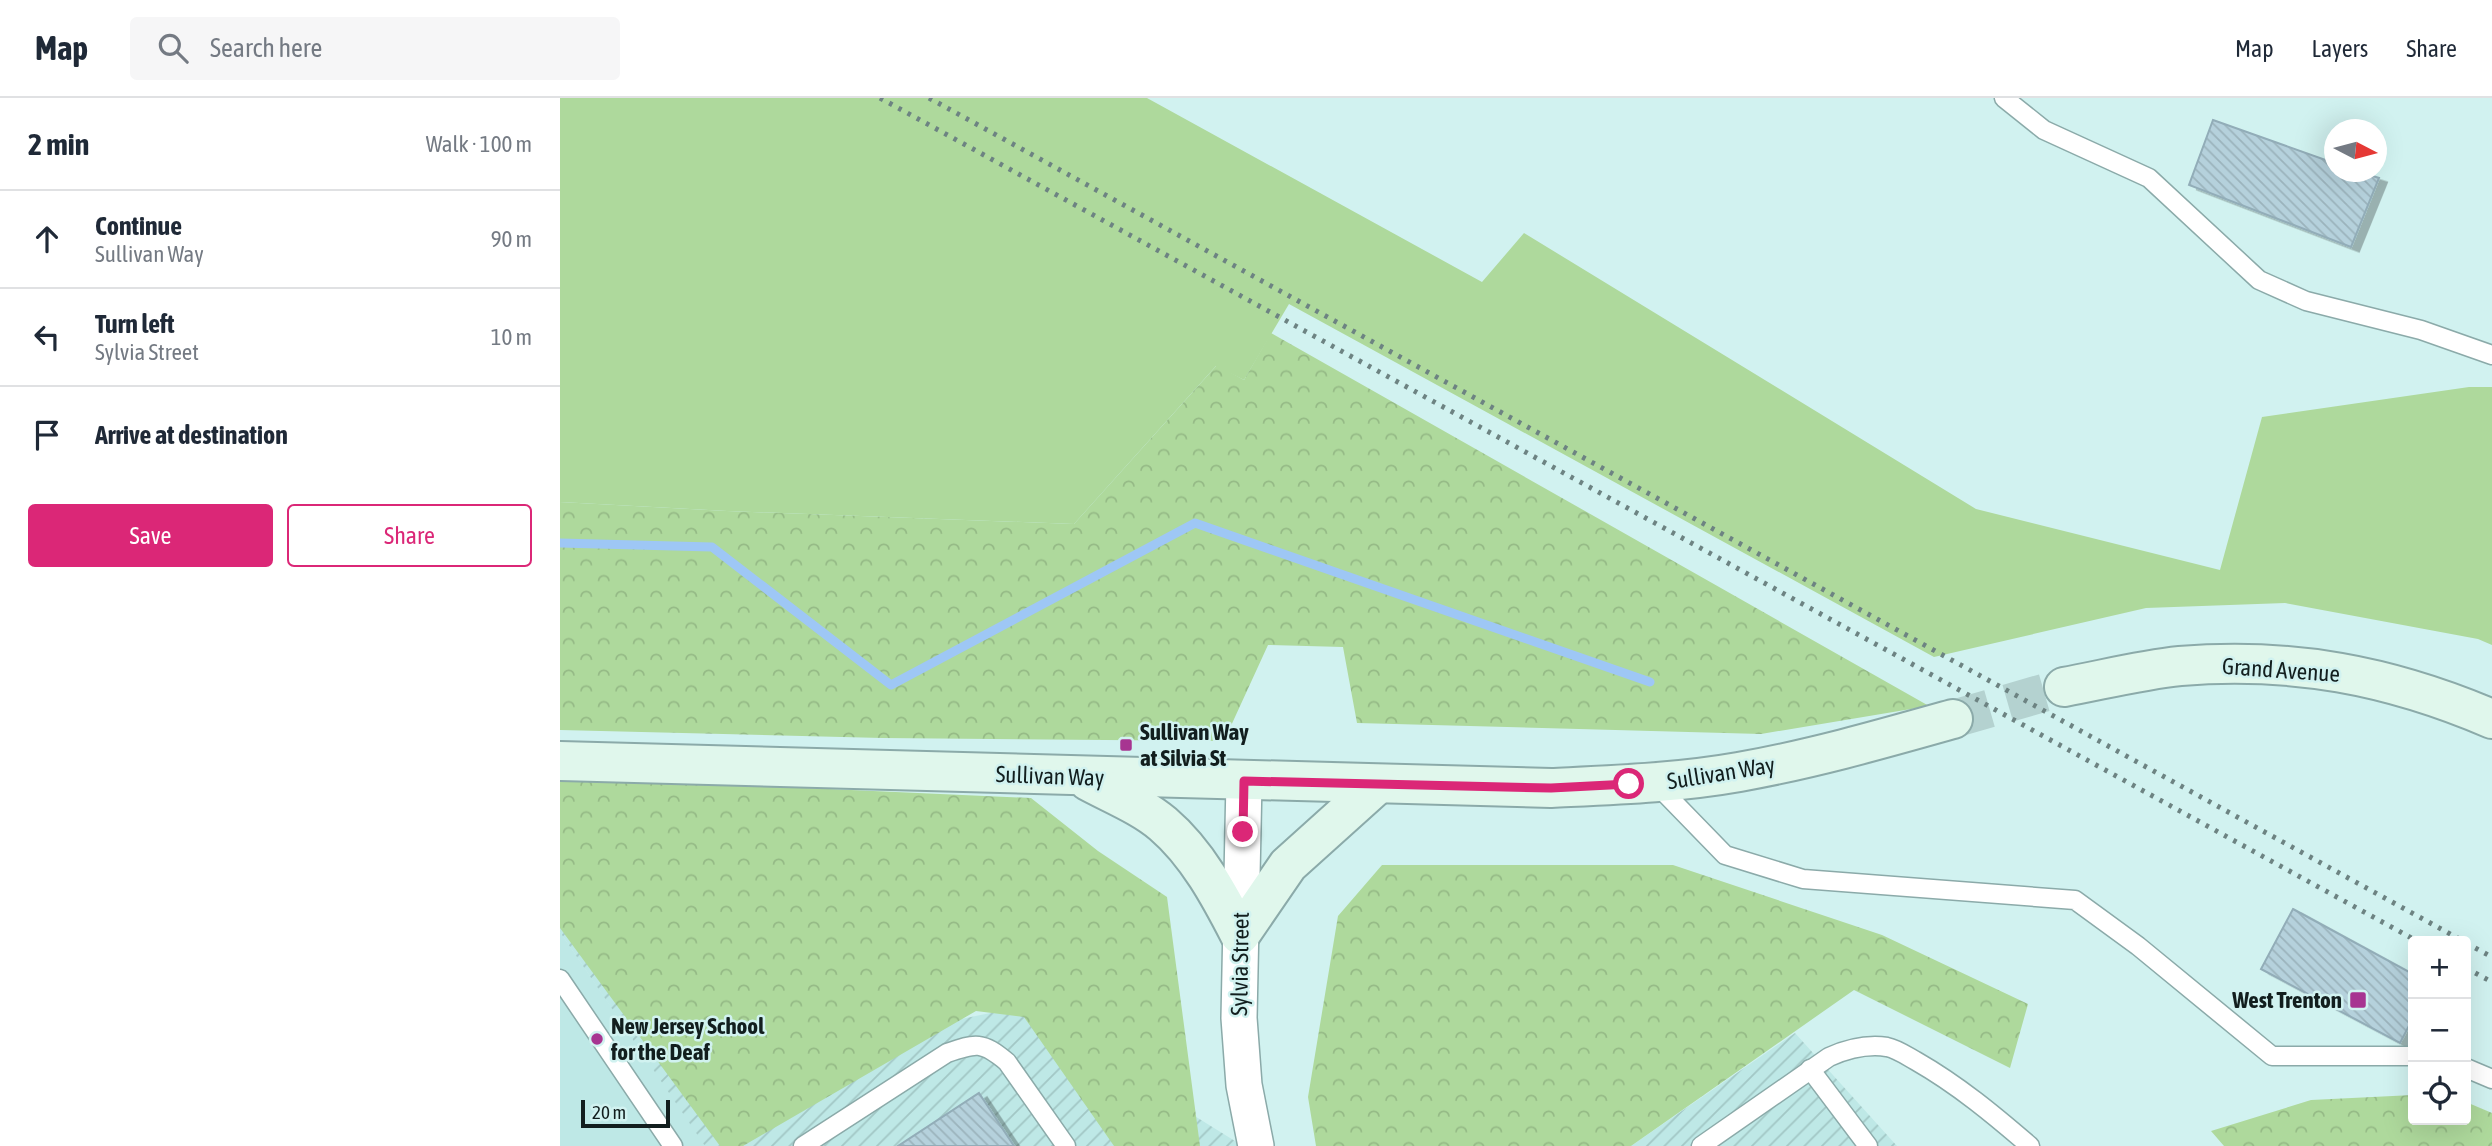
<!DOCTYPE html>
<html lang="en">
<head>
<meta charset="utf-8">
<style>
	:root { --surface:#fff; --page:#f6f6f7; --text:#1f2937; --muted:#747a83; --line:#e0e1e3; --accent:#db2777 }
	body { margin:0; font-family:"Asap Condensed",sans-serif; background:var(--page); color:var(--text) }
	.controls { position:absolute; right:21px; bottom:21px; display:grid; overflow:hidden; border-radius:7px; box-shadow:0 7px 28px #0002 }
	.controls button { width:63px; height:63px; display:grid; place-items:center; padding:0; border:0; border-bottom:2px solid var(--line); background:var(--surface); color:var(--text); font:35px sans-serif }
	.compass { position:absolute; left:1764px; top:21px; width:63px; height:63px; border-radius:50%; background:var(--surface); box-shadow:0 7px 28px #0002; rotate:96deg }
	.scale { position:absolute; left:21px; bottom:18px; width:89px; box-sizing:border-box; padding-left:7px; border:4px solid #121e1e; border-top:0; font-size:19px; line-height:24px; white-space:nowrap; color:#121e1e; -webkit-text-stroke:5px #d1f2f0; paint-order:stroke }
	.stop { position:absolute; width:21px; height:21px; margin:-16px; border:5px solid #db2777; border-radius:50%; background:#fff }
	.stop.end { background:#db2777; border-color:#fff; box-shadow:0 2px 7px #0008 }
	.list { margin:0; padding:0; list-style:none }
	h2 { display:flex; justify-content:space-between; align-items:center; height:91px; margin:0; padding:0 28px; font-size:30px }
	h2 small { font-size:23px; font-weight:400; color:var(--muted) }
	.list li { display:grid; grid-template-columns:46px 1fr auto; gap:21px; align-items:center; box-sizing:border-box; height:98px; padding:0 28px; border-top:2px solid var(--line) }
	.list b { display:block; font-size:26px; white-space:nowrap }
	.list p { margin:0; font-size:23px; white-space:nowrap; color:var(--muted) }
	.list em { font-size:23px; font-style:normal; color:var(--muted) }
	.actions { display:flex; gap:14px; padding:21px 28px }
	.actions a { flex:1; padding:16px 0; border:2px solid var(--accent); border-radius:7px; text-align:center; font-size:24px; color:var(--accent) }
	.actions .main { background:var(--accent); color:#fff }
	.icon { flex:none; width:38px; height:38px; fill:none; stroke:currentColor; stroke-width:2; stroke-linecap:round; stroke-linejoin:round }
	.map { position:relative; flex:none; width:1932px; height:1048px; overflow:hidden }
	header { display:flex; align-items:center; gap:42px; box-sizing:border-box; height:98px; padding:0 35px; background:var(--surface); border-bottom:2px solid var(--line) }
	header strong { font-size:33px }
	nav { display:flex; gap:38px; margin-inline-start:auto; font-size:24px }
	.search { width:490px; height:63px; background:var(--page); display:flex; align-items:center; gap:18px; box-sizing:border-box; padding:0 24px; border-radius:7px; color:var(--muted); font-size:26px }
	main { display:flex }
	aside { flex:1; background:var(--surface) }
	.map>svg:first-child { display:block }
	.built { fill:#bee8e6 }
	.industrial { fill:url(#industrial-furrows) }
	.green { fill:#aed99c }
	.forest { fill:url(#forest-crowns) }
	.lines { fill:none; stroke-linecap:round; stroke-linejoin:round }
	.stream { stroke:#9ec7f5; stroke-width:9 }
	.building { fill:url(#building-back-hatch); stroke:#92adb8; stroke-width:2; filter:url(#shadow) }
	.secondary-tunnel { stroke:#b4d2d0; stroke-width:38; stroke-dasharray:38 19; stroke-linecap:butt }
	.service-casing { stroke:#8baaa9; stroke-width:21 }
	.minor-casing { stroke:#8baaa9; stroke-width:38 }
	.secondary-casing { stroke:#8baaa9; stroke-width:42 }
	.service { stroke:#fff; stroke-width:18 }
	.minor { stroke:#fff; stroke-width:35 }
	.secondary { stroke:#e0f7ec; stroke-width:38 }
	.rail { stroke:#6d8382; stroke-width:5; stroke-dasharray:3.5 7; stroke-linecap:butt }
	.route { stroke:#db2777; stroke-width:9 }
	.poi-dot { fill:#a73591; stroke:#d1f2f0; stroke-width:2.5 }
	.labels { text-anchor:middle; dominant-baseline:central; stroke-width:5; stroke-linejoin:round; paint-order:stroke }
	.street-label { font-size:23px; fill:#121e1e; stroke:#d1f2f0 }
	.poi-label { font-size:23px; font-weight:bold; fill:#121e1e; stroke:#d1f2f0; text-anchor:start }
</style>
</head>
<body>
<header>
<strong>Map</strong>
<div class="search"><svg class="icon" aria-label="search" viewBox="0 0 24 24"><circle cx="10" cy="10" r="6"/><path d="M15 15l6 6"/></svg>Search here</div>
<nav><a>Map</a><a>Layers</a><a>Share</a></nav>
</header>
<main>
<aside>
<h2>2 min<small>Walk · 100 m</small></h2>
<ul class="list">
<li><svg class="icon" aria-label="ahead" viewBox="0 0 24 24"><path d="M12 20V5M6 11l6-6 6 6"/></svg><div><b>Continue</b><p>Sullivan Way</p></div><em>90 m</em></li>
<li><svg class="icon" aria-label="left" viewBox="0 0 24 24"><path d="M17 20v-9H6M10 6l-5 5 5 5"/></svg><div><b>Turn left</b><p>Sylvia Street</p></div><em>10 m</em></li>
<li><svg class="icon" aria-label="arrive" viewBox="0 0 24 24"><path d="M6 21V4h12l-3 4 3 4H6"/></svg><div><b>Arrive at destination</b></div></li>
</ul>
<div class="actions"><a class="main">Save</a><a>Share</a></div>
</aside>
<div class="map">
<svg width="1932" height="1048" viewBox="0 0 1932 1048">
	<defs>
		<pattern id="industrial-furrows" width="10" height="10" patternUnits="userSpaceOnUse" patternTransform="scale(1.75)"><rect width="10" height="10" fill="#bee8e6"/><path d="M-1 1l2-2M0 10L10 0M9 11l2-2" fill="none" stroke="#a2c7c5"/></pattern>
		<pattern id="forest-crowns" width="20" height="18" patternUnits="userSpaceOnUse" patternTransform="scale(1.75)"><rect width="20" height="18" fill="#aed99c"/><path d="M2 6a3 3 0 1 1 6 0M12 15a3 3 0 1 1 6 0" fill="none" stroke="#95ba86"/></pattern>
		<pattern id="building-back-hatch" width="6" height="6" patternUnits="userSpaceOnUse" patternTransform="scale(1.75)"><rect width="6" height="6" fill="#b5d1dc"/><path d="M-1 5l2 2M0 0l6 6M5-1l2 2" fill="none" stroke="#9bb3bc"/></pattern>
		<filter id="shadow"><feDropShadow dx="8" dy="4.5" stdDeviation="0" flood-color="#0004"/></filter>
	</defs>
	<rect width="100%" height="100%" fill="#d1f2f0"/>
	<!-- built -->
	<path class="built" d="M0,834L146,1048H0Z"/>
	<!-- industrial -->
	<g class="industrial">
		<path d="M0,733L382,925L459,909L683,1048H145L0,834Z"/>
		<path d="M1235,935L1337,1048H1071Z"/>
	</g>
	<!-- green -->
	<path class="green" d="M0,0H587L922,184L964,135L1416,411L1660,472L1702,319L1909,289H1932V547L1918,541L1725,505L1586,510L1374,559L729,206L684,282L656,268L514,426L167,413L0,404Z"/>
	<!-- forest -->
	<g class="forest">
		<path d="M711,235L1369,608L1201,636L797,625L783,549L708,547L664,643L322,640L0,632V404L167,413L514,426L657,267L684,282Z"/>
		<path d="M0,679L471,700L538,753L607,799L640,1048H554L464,919L416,913L183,1048H160L0,830Z"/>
		<path d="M822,767H1113L1322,837L1468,906L1450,970L1294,892L1071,1048H756L748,999L778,818Z"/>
		<path d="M1853,997V1022H1906V1004L1932,1015V1048H1664L1651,1033L1751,1002Z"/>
	</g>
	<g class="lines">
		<!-- stream -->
		<path class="stream" d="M0,445L152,449L331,587L635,425L1090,584"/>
	</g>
	<!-- building -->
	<g class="building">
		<path d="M1653,22L1774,65V74H1800L1819,80L1791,149L1629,87Z"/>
		<path d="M1733,811L1853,876V920L1840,945L1701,871Z"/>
		<path d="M419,995L454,1048H338Z"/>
	</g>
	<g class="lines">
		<!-- secondary-tunnel -->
		<path class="secondary-tunnel" d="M1393,621L1504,589"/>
		<defs>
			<g id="service">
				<path d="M1444,0L1484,32L1589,80L1699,182L1746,203L1861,232L1932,257"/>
				<path d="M1095,685L1165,757L1243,781L1515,802L1578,848L1712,958H1853"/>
				<path d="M0,881L113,1048"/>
				<path d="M1906,970L1932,981"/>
				<path d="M1250,971L1308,1048"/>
				<path d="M243,1048L387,955C416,945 422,943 447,964L506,1048"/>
				<path d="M1141,1048L1269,959C1287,951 1307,946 1327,949C1337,951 1347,958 1356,963C1398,987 1434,1017 1470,1048"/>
			</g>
			<path id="minor" d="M684,683L679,920L684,987L696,1048"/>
			<g id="secondary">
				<path d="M1504,589C1542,582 1581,572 1620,568C1732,559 1829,577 1932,621"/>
				<path d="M0,663L991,690C1054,687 1117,685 1179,674C1252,661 1322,641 1393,621"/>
				<path d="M528,683C552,696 582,708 603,726C637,755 660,798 680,837L728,767L818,686"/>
			</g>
		</defs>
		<!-- service casing -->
		<use href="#service" class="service-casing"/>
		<!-- minor casing -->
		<use href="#minor" class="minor-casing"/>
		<!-- secondary casing -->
		<use href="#secondary" class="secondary-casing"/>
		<!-- service -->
		<use href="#service" class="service"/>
		<!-- minor -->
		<use href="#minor" class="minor"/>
		<!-- secondary -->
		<use href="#secondary" class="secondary"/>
		<!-- rail -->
		<g class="rail">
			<path d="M320,0L1857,843"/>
			<path d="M369,0L1903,843"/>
			<path d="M1906,845L1932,859"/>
			<path d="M1906,870L1932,884"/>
		</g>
	</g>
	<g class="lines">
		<!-- route -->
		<path class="route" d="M683,734L684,683L991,690L1069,686"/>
	</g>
	<!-- markers -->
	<g class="poi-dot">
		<rect x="559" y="640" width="14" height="14" rx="3.5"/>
		<rect x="1789" y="893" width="18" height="18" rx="3.5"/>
		<circle cx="37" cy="941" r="7"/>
	</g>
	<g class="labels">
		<!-- street labels -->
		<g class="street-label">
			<text transform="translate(1721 572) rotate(4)">Grand Avenue</text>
			<text transform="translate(1161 675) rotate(-9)">Sullivan Way</text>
			<text transform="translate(490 678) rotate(2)">Sullivan Way</text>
			<text transform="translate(680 866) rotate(-89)">Sylvia Street</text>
		</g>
		<!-- poi labels -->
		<g class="poi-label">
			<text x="580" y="634">Sullivan Way<tspan x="580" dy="26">at Silvia St</tspan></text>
			<text x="1782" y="902" text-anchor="end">West Trenton</text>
			<text x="51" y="928">New Jersey School<tspan x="51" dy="26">for the Deaf</tspan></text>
		</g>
	</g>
</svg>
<div class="controls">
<button>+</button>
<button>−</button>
<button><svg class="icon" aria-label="locate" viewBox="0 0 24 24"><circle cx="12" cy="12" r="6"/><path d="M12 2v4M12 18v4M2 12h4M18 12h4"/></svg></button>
</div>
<svg class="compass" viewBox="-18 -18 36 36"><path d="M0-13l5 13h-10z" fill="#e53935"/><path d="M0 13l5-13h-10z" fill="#747a83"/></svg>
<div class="scale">20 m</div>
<div class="stop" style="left:1069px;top:686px"></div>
<div class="stop end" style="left:683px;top:734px"></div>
</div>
</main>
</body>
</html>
